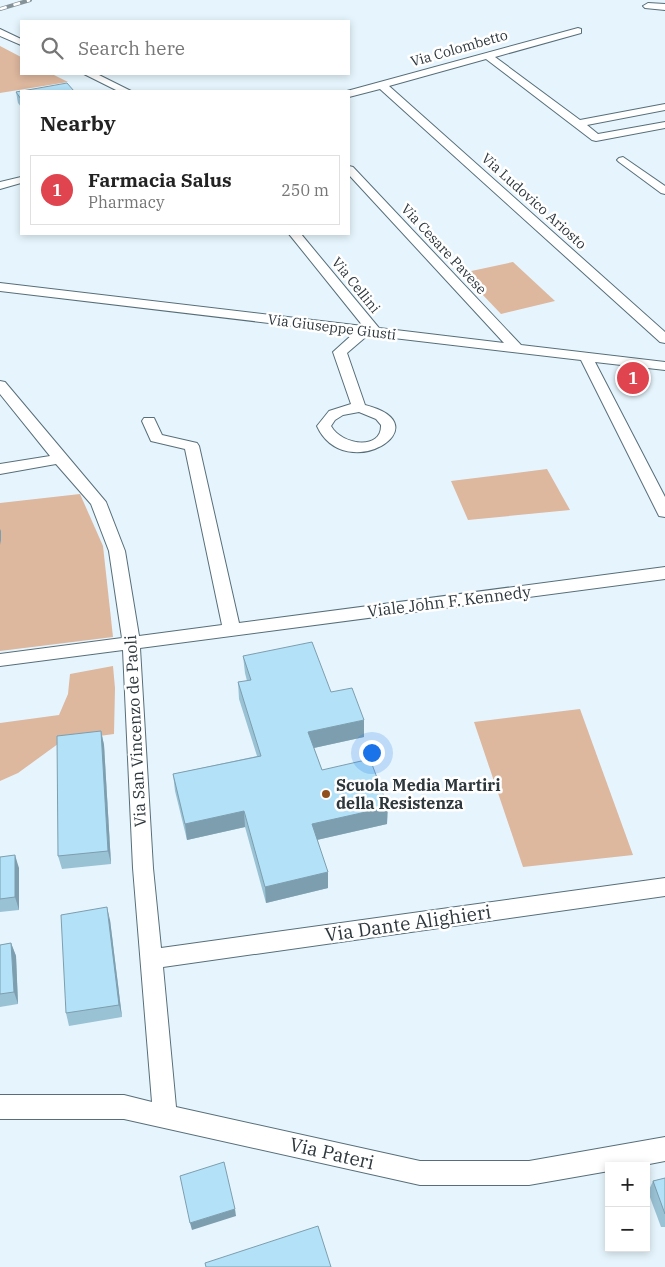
<!DOCTYPE html>
<html lang="en">
<head>
<meta charset="utf-8">
<style>
	:root { --surface:#fff; --page:#f6f6f6; --text:#222; --muted:#767676; --line:#e0e0e0; --accent:#0b8043 }
	body { margin:0; font-family:"IBM Plex Serif",serif; background:var(--page); color:var(--text) }
	.controls { position:absolute; right:15px; bottom:15px; display:grid; overflow:hidden; border-radius:0px; box-shadow:0 2px 8px #0003 }
	.controls button { width:45px; height:45px; display:grid; place-items:center; padding:0; border:0; border-bottom:1px solid var(--line); background:var(--surface); color:var(--text); font:25px sans-serif }
	.you { position:absolute; left:371px; top:752px; width:18px; height:18px; margin:-12px; border:4px solid #fff; border-radius:50%; background:#1a73e8; box-shadow:0 0 0 8px #1a73e833 }
	.badge { display:grid; place-items:center; width:32px; height:32px; border-radius:50%; background:var(--accent); color:#fff; font-size:16px; font-weight:700 }
	.pin { position:absolute; translate:-50% -50%; border:2px solid #fff; box-shadow:0 1px 5px #0006 }
	.list { margin:0; padding:0; list-style:none }
	h2 { display:flex; justify-content:space-between; align-items:center; height:65px; margin:0; padding:0 20px; font-size:21px }
	h2 small { font-size:16px; font-weight:400; color:var(--muted) }
	.list li { display:grid; grid-template-columns:32px 1fr auto; gap:15px; align-items:center; box-sizing:border-box; height:70px; margin:0 10px 10px; padding:0 10px; border:1px solid var(--line); border-radius:0px }
	.list b { display:block; font-size:19px; white-space:nowrap }
	.list p { margin:0; font-size:16px; white-space:nowrap; color:var(--muted) }
	.list em { font-size:16px; font-style:normal; color:var(--muted) }
	.icon { flex:none; width:28px; height:28px; fill:none; stroke:currentColor; stroke-width:2; stroke-linecap:round; stroke-linejoin:round }
	.map { position:relative; flex:none; width:665px; height:1267px; overflow:hidden }
	.search { position:absolute; background:var(--surface); box-shadow:0 2px 8px #0003; left:20px; top:20px; width:330px; height:55px; display:flex; align-items:center; gap:12px; box-sizing:border-box; padding:0 18px; border-radius:0px; color:var(--muted); font-size:19px }
	.panel { position:absolute; background:var(--surface); box-shadow:0 2px 8px #0003; left:20px; top:90px; width:330px; height:145px; border-radius:0px }
	.map>svg:first-child { display:block }
	.green { fill:#ddb79e }
	.lines { fill:none; stroke-linecap:round; stroke-linejoin:round }
	.minor-casing { stroke:#576e79; stroke-width:2 }
	.minor { fill:#fff; fill-rule:evenodd }
	.rail-casing { stroke:#859298; stroke-width:4 }
	.rail { stroke:#fff; stroke-width:2.5; stroke-dasharray:7; stroke-linecap:butt }
	.wall { fill:#9ac2d5 }
	.shaded-wall { fill:#7d9eae }
	.building { fill:#b3e1f8; stroke:#7d9eae }
	.poi-dot { fill:#914f1c; stroke:#fff; stroke-width:2 }
	.labels { text-anchor:middle; dominant-baseline:central; stroke-width:5; stroke-linejoin:round; paint-order:stroke }
	.far-street-label { font-size:14px; fill:#2d373c; stroke:#fff }
	.street-label { font-size:16px; fill:#2d373c; stroke:#fff }
	.poi-label { font-size:16px; font-weight:bold; fill:#2d373c; stroke:#fff; text-anchor:start }
	.near-street-label { font-size:19px; fill:#2d373c; stroke:#fff }
</style>
</head>
<body>
<div class="map">
<svg width="665" height="1267" viewBox="0 0 665 1267">
	<rect width="100%" height="100%" fill="#e6f5fd"/>
	<!-- green -->
	<g class="green">
		<path d="M0,46L21,57V74H52L68,82L0,93Z"/>
		<path d="M513,262L555,301L501,314L462,273Z"/>
		<path d="M547,469L570,510L468,520L451,481Z"/>
		<path d="M80,494L103,546L113,637L0,651V503Z"/>
		<path d="M113,666L115,688L114,734L62,741L18,773L0,781V723L59,715L68,694L70,674Z"/>
		<path d="M580,709L633,855L523,867L474,722Z"/>
	</g>
	<g class="lines">
		<defs>
			<g id="minor">
				<path d="M648,3L665,4V10L645,8L643,6Z"/>
				<path d="M578,28L581,29V33L495,57L580,120L665,104V110L587,125L598,134L665,122V128L596,141L592,140L486,59L389,86L665,332V343L660,342L380,89L349,97L347,91Z"/>
				<path d="M0,29L21,39V45L0,36Z"/>
				<path d="M84,74H97L131,91H118Z"/>
				<path d="M623,157L665,186V194L661,193L619,162L617,160L619,158Z"/>
				<path d="M349,166L353,167L521,345L665,362V370L595,362L665,497V517L659,516L581,360L368,335L347,353L365,405C445,425 345,487 317,426L329,411L351,404L333,352L354,333L0,291V283L363,326L289,234H301L379,328L504,343L349,175ZM359,412L376,419L381,425C382,451 341,445 331,426L335,420L343,415Z"/>
				<path d="M21,177V183L0,189V182Z"/>
				<path d="M0,381L5,382L106,502L125,551L139,636L222,625L185,449L151,441L142,421L144,418H154L162,435L197,443L199,446L239,623L665,567V579L140,648L153,868L161,948L665,878V896L163,967L176,1107L420,1161H529L665,1137V1161L639,1166H609V1171L529,1185H420L124,1119H0V1095H124L152,1102L133,868L123,650L0,666V654L122,638L109,551L91,504L56,464L0,474V464L50,456L0,394Z"/>
			</g>
		</defs>
		<!-- minor casing -->
		<use href="#minor" class="minor-casing"/>
		<!-- minor -->
		<use href="#minor" class="minor"/>
		<defs>
			<path id="rail" d="M0,9L30,0"/>
		</defs>
		<!-- rail casing -->
		<use href="#rail" class="rail-casing"/>
		<!-- rail -->
		<use href="#rail" class="rail"/>
	</g>
	<!-- wall -->
	<g class="wall">
		<path d="M21,91V107L18,103L16,92Z"/>
		<path d="M243,656L331,692L364,737L314,748L322,770L387,824L317,840L328,888L266,903L245,827L187,840L175,791L173,774L257,756L239,699L238,682L247,681L245,673Z"/>
		<path d="M101,731L104,745L111,864L62,869L58,856Z"/>
		<path d="M0,857L19,868V910L0,912Z"/>
		<path d="M110,920L122,1017L69,1026L66,1013Z"/>
		<path d="M11,943L16,956L18,1004L0,1007V945Z"/>
		<path d="M665,1178V1227H661L648,1192L653,1181Z"/>
	</g>
	<!-- shaded-wall -->
	<g class="shaded-wall">
		<path d="M0,529L1,531V545L0,540Z"/>
		<path d="M364,720V737L309,749L308,732Z"/>
		<path d="M101,731L104,745L111,864L108,851Z"/>
		<path d="M388,807L387,824L312,841V824Z"/>
		<path d="M244,811L245,827L187,840L185,824Z"/>
		<path d="M15,855L19,868V910L15,897Z"/>
		<path d="M328,872V888L266,903L265,887Z"/>
		<path d="M107,907L110,920L122,1017L119,1005Z"/>
		<path d="M11,943L16,956L18,1004L14,992Z"/>
		<path d="M235,1209L236,1216L192,1230L190,1223Z"/>
	</g>
	<!-- building -->
	<g class="building">
		<path d="M67,83L74,91H22Z"/>
		<path d="M21,91V99L16,92Z"/>
		<path d="M312,642L331,692L352,688L364,720L308,732L322,770L370,759L388,807L312,824L328,872L265,887L244,811L185,824L173,774L261,756L238,682L251,680L243,656Z"/>
		<path d="M101,731L108,851L58,856L57,736Z"/>
		<path d="M15,855V897L0,899V857Z"/>
		<path d="M107,907L119,1005L66,1013L61,915Z"/>
		<path d="M11,943L14,992L0,994V945Z"/>
		<path d="M224,1162L235,1209L190,1223L180,1176Z"/>
		<path d="M665,1178V1214L653,1181Z"/>
		<path d="M318,1226L331,1267H206L205,1263Z"/>
	</g>
	<!-- markers -->
	<circle class="poi-dot" cx="326" cy="794" r="5"/>
	<g class="labels">
		<!-- far-street labels -->
		<g class="far-street-label">
			<text transform="translate(459 48) rotate(-16)">Via Colombetto</text>
			<text transform="translate(534 201) rotate(42)">Via Ludovico Ariosto</text>
			<text transform="translate(444 249) rotate(47)">Via Cesare Pavese</text>
			<text transform="translate(356 285) rotate(51)">Via Cellini</text>
			<text transform="translate(332 327) rotate(7)">Via Giuseppe Giusti</text>
		</g>
		<!-- street labels -->
		<g class="street-label">
			<text transform="translate(449 601) rotate(-7)">Viale John F. Kennedy</text>
			<text transform="translate(135 731) rotate(-93)">Via San Vincenzo de Paoli</text>
		</g>
		<!-- poi labels -->
		<g class="poi-label">
			<text x="336" y="785">Scuola Media Martiri<tspan x="336" dy="18">della Resistenza</tspan></text>
		</g>
		<!-- near-street labels -->
		<g class="near-street-label">
			<text transform="translate(408 923) rotate(-8)">Via Dante Alighieri</text>
			<text transform="translate(332 1153) rotate(13)">Via Pateri</text>
		</g>
	</g>
</svg>
<div class="controls">
<button>+</button>
<button>−</button>
</div>
<div class="you"></div>
<div class="pin badge" style="left:633px;top:378px;background:#e0444e">1</div>
<div class="search"><svg class="icon" aria-label="search" viewBox="0 0 24 24"><circle cx="10" cy="10" r="6"/><path d="M15 15l6 6"/></svg>Search here</div>
<section class="panel">
<h2>Nearby<small></small></h2>
<ul class="list">
<li><span class="badge" style="background:#e0444e">1</span><div><b>Farmacia Salus</b><p>Pharmacy</p></div><em>250 m</em></li>
</ul>
</section>
</div>
</body>
</html>
